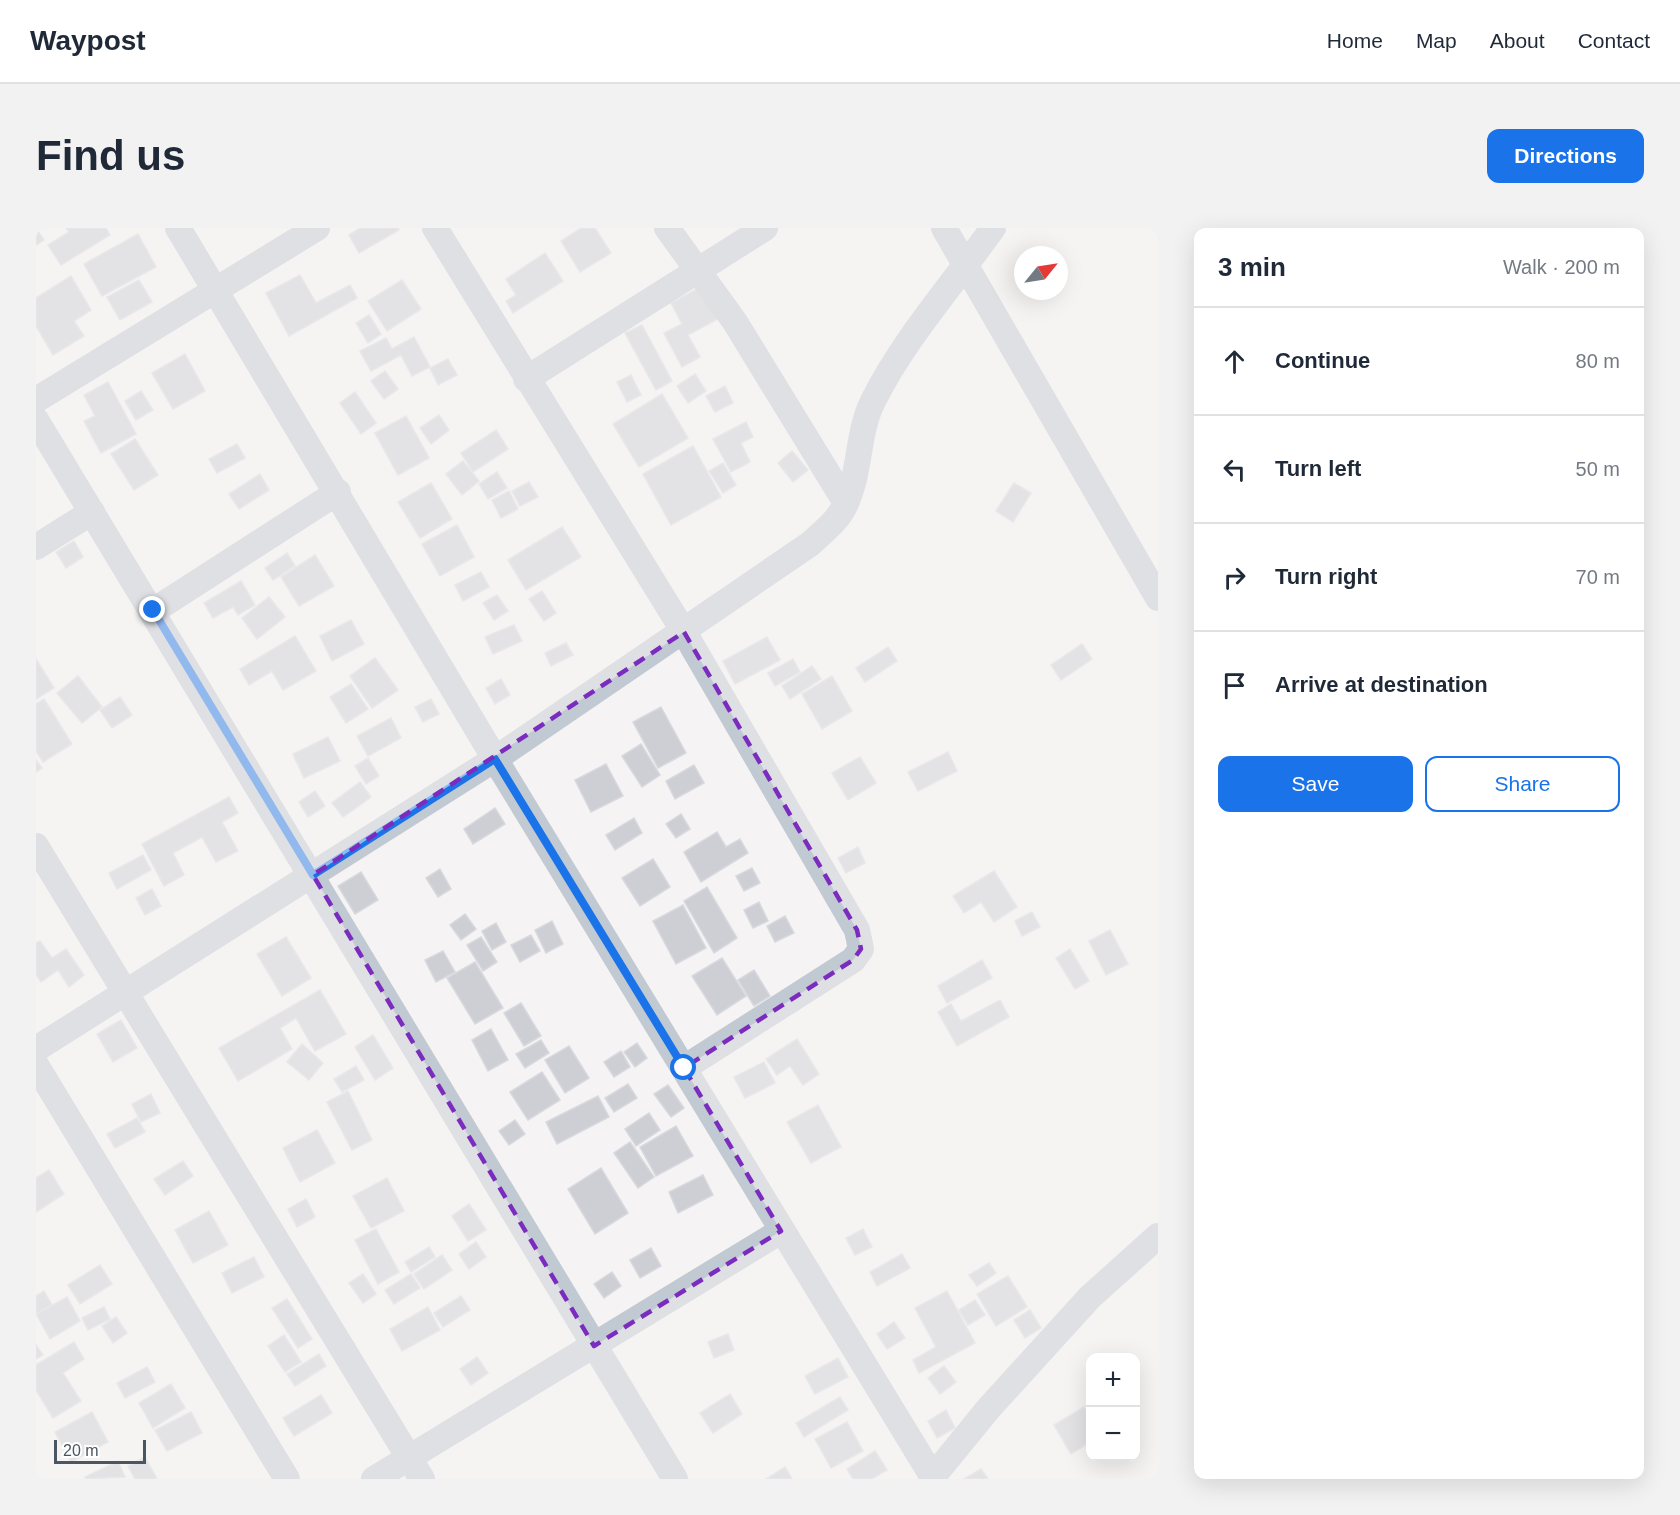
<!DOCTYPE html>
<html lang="en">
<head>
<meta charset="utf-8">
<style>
	:root { --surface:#fff; --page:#f2f2f3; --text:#1f2937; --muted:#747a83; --line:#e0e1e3; --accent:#1a73e8 }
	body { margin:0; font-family:Helvetica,sans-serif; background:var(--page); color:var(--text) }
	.controls { position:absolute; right:18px; bottom:18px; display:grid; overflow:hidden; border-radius:12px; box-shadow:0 6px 24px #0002 }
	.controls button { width:54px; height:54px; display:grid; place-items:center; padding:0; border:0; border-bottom:2px solid var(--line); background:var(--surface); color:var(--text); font:30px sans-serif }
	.compass { position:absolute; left:978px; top:18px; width:54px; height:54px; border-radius:50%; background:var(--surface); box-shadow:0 6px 24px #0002; rotate:60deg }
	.scale { position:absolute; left:18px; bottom:15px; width:92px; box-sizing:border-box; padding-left:6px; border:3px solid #4a5661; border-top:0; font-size:16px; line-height:21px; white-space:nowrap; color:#4a5661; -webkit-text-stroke:4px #fff; paint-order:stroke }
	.stop { position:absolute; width:18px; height:18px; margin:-14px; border:4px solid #1a73e8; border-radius:50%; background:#fff }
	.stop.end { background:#1a73e8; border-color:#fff; box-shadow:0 2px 6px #0008 }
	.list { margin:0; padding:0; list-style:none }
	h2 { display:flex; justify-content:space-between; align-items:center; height:78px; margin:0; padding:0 24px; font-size:26px }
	h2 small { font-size:20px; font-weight:400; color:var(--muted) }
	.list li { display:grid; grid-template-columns:39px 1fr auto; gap:18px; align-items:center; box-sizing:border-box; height:108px; padding:0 24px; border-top:2px solid var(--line) }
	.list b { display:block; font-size:22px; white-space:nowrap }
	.list em { font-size:20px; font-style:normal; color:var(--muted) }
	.actions { display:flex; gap:12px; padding:18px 24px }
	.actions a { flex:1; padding:14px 0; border:2px solid var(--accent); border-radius:12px; text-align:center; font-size:21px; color:var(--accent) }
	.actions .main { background:var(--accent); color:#fff }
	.icon { flex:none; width:33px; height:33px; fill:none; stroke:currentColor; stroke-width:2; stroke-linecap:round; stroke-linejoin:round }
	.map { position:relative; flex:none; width:1122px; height:1251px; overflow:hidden; border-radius:12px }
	header { display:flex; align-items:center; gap:36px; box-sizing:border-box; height:84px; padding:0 30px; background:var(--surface); border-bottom:2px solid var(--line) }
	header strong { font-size:28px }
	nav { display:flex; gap:33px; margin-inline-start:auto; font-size:21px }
	.intro { display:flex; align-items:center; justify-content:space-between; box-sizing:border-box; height:144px; padding:0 36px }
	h1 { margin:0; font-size:42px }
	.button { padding:15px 27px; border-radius:12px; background:var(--accent); color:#fff; font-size:21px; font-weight:700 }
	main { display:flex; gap:36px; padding:0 36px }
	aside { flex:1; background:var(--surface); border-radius:12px; box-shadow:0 6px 24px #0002 }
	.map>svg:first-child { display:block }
	.building { fill:#cdcfd5; stroke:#d7d9de; stroke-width:1.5 }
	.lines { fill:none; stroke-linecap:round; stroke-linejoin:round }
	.street { stroke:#c1cad2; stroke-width:26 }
	.route { stroke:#1a73e8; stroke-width:8 }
	.marked { fill:none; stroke:#7b2cbf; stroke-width:4.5; stroke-dasharray:12 8; stroke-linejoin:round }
</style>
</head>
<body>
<header>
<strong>Waypost</strong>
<nav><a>Home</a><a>Map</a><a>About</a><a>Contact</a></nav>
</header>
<div class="intro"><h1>Find us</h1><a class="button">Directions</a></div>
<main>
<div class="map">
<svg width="1122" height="1251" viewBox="0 0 1122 1251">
	<rect width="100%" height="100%" fill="#f5f3f3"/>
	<!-- building -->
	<g class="building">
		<path d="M0,0L8,12L0,17Z"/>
		<path d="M30,0H70L74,7L25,37L12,17L33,4Z"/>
		<path d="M324,0H362L363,2L323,25L313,7Z"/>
		<path d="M545,0H559L575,25L544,44L525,13Z"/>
		<path d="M102,6L120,39L66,68L48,36Z"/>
		<path d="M509,25L527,53L477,85L470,73L480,67L470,51Z"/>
		<path d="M264,47L280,75L314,57L321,70L253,108L230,65Z"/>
		<path d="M35,48L55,82L38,93L48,108L17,127L0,98V70Z"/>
		<path d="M103,52L116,74L84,92L71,69Z"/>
		<path d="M366,52L385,81L351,103L332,73Z"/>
		<path d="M672,55L689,87L652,107L664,129L646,139L628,105L646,96L635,75Z"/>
		<path d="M333,87L345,106L332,115L320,95Z"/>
		<path d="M606,97L636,153L620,162L589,105Z"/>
		<path d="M378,109L394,139L376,148L365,127L335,143L324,123L350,110L356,121Z"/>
		<path d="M149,126L169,163L137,181L116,145Z"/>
		<path d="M412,131L421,147L402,157L394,140Z"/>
		<path d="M349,143L362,161L348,171L335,153Z"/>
		<path d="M659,146L670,163L652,175L641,158Z"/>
		<path d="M595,147L605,167L591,174L581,154Z"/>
		<path d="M72,154L100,206L65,225L48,193L59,188L48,167Z"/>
		<path d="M689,158L697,175L679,184L670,168Z"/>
		<path d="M105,163L117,182L100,192L89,173Z"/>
		<path d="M319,164L340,195L325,206L304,175Z"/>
		<path d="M626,166L652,210L603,239L577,196Z"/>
		<path d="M403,187L413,202L395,216L384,200Z"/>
		<path d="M370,188L393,230L362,247L339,205Z"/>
		<path d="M710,194L717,209L705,215L714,234L695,244L677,211Z"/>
		<path d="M460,202L472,221L437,244L425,225Z"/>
		<path d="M99,211L122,247L98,262L75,226Z"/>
		<path d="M201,216L209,230L181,245L173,231Z"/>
		<path d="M657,218L685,269L635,297L607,246Z"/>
		<path d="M756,223L772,242L757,254L742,235Z"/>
		<path d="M427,233L443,253L426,267L410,246Z"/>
		<path d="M687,235L700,257L687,265L673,243Z"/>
		<path d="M461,244L471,260L452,271L443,256Z"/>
		<path d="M224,246L233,262L203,281L193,266Z"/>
		<path d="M493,254L502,269L484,278L476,263Z"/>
		<path d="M395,255L416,291L384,310L362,274Z"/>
		<path d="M978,255L995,265L977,294L960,283Z"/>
		<path d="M473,263L482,281L465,290L456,272Z"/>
		<path d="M421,297L438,329L404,348L386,316Z"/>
		<path d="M526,299L545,329L490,362L472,332Z"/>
		<path d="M38,313L47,329L30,340L20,324Z"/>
		<path d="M251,325L259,338L237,352L229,340Z"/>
		<path d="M279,327L298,358L263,378L245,349Z"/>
		<path d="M445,344L453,359L427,373L419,357Z"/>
		<path d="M205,353L219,377L202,387L197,379L177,390L168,375Z"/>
		<path d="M506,363L520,385L508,393L493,371Z"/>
		<path d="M461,367L472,383L458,392L447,375Z"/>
		<path d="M233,369L249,389L221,411L206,390Z"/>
		<path d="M315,392L328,416L296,433L284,408Z"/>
		<path d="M478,397L486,413L457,426L449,409Z"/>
		<path d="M259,408L280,443L247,462L236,443L213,457L204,441Z"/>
		<path d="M731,409L744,432L699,456L687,433Z"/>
		<path d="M530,415L537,427L515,438L509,425Z"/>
		<path d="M1046,416L1056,431L1025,452L1015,437Z"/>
		<path d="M852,419L861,433L829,454L820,440Z"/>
		<path d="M339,430L362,462L336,480L314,448Z"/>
		<path d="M0,431L18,460L0,471Z"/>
		<path d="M757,431L764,444L739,458L732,445Z"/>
		<path d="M776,438L785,451L754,471L746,458Z"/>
		<path d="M42,448L66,479L46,495L21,465Z"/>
		<path d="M796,448L816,483L786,501L766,466Z"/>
		<path d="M465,451L474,467L459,476L450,460Z"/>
		<path d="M315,456L332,481L310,495L294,469Z"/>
		<path d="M84,469L96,487L76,500L64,482Z"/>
		<path d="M8,471L36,516L7,534L0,523V476Z"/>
		<path d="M395,471L403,486L387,494L379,479Z"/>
		<path d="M625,479L650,525L622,540L597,494Z"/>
		<path d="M355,490L365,510L332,528L321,508Z"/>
		<path d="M292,509L304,533L268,550L257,526Z"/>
		<path d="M605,516L624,547L606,559L586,528Z"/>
		<path d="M912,524L921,543L882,563L872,544Z"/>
		<path d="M824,529L840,555L812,572L796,545Z"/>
		<path d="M332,530L343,548L330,556L319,538Z"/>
		<path d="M0,532L6,540L0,544Z"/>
		<path d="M570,536L587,568L555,584L539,552Z"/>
		<path d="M658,537L668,555L639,571L630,553Z"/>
		<path d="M324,554L335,569L307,589L296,575Z"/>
		<path d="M279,563L289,578L272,589L263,574Z"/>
		<path d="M193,569L202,585L186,594L202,623L180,634L166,609L137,625L148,647L128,658L106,616Z"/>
		<path d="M459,580L469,596L437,616L428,601Z"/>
		<path d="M645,586L654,601L640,610L630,596Z"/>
		<path d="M598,590L606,605L579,622L570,607Z"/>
		<path d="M681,604L690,619L704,611L712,625L665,654L648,624Z"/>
		<path d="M822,619L829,635L810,645L802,630Z"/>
		<path d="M107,627L115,642L81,661L73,645Z"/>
		<path d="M617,631L634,659L604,678L586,650Z"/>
		<path d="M716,640L724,655L708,663L700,648Z"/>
		<path d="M404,641L415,661L402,669L390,650Z"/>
		<path d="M958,643L981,679L958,694L945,674L928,685L917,668Z"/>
		<path d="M325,644L342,672L319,686L302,658Z"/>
		<path d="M671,659L701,710L678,725L648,673Z"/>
		<path d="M116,661L125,678L109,687L100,670Z"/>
		<path d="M723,674L732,693L717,700L708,682Z"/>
		<path d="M647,677L670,720L640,736L617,693Z"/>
		<path d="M996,684L1004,699L986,708L979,693Z"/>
		<path d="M429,686L440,701L425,712L414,697Z"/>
		<path d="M749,688L758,705L739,714L731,698Z"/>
		<path d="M516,693L527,716L510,725L499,702Z"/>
		<path d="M460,695L470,714L456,722L446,703Z"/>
		<path d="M1074,702L1092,736L1070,747L1053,713Z"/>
		<path d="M495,707L504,723L484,734L475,717Z"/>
		<path d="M250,709L275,750L246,768L221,726Z"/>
		<path d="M445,709L461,734L447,743L431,717Z"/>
		<path d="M4,713L16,730L30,721L48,747L33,759L22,742L5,754L0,746V715Z"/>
		<path d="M1034,721L1053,753L1039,761L1020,730Z"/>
		<path d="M407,723L419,744L400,754L389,732Z"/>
		<path d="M686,730L710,768L681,787L656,748Z"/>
		<path d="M946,732L956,750L911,775L902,758Z"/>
		<path d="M439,734L467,780L439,796L411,750Z"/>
		<path d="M718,742L734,768L718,778L702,752Z"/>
		<path d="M284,762L310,806L279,823L260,790L244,800L256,821L202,853L183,820Z"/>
		<path d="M964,772L973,789L921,818L902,784L915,776L925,793Z"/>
		<path d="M485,775L505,808L488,818L468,785Z"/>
		<path d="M85,792L101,820L77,834L61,806Z"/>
		<path d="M455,801L472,832L452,843L436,812Z"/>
		<path d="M337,807L357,840L339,852L319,819Z"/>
		<path d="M761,811L783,846L767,857L754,838L741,847L730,831Z"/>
		<path d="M505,812L513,825L489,840L480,826Z"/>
		<path d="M601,815L611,830L599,839L588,824Z"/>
		<path d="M266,816L287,835L273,852L251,834Z"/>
		<path d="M533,818L553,850L529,865L509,832Z"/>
		<path d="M585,823L594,839L578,849L568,834Z"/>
		<path d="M728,834L739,855L709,870L698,849Z"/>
		<path d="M320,838L328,852L306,864L298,851Z"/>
		<path d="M506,844L524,872L492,892L474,864Z"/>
		<path d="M592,856L601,870L578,884L569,870Z"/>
		<path d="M632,857L648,880L635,889L618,866Z"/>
		<path d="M312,863L336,912L316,922L291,874Z"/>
		<path d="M115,866L124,885L105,894L96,876Z"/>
		<path d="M562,868L573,889L521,916L510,894Z"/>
		<path d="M782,877L805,919L775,935L751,894Z"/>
		<path d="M613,885L624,902L600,918L589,901Z"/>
		<path d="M101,890L109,904L79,920L71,906Z"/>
		<path d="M479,892L489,906L473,917L463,903Z"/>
		<path d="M640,898L657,928L620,948L604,919Z"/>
		<path d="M281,902L299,935L264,954L247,920Z"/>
		<path d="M594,914L618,949L602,960L578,925Z"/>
		<path d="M147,933L157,948L129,967L118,951Z"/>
		<path d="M565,940L592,985L559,1006L532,961Z"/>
		<path d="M13,942L28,966L0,984V950Z"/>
		<path d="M667,947L677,967L642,985L633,964Z"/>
		<path d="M351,950L368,983L335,1000L317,968Z"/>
		<path d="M270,971L279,989L261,999L252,981Z"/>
		<path d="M433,976L450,1002L432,1013L416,988Z"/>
		<path d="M173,983L192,1017L157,1035L139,1002Z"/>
		<path d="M340,1001L363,1044L342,1056L319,1012Z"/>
		<path d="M827,1001L836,1019L819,1027L810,1010Z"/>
		<path d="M440,1014L450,1029L433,1041L423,1026Z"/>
		<path d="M393,1019L399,1029L375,1044L369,1034Z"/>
		<path d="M615,1020L625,1038L604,1050L594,1032Z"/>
		<path d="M866,1026L874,1040L841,1058L834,1044Z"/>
		<path d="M406,1027L416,1042L388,1061L378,1046Z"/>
		<path d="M218,1029L228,1049L196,1065L186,1045Z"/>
		<path d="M953,1035L960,1045L941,1058L933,1047Z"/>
		<path d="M64,1037L76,1056L44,1076L32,1057Z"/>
		<path d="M576,1044L585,1058L568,1070L558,1056Z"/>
		<path d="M327,1046L340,1066L327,1075L313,1055Z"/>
		<path d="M375,1046L384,1060L358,1076L349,1062Z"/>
		<path d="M972,1048L991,1079L960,1098L941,1066Z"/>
		<path d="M8,1063L16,1077L0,1086V1068Z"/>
		<path d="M911,1063L939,1115L883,1145L877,1132L900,1119L879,1080Z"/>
		<path d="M425,1068L434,1082L407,1099L398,1085Z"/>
		<path d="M31,1069L44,1093L14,1111L0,1086Z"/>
		<path d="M251,1071L276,1111L262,1120L236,1080Z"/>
		<path d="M939,1072L949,1087L932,1097L923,1082Z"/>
		<path d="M68,1079L74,1091L52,1102L46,1090Z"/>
		<path d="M392,1079L404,1102L366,1123L354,1101Z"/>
		<path d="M994,1082L1005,1100L989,1110L978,1092Z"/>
		<path d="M80,1089L91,1105L77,1115L66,1098Z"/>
		<path d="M858,1094L869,1110L851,1121L841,1106Z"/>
		<path d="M692,1106L698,1122L678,1130L672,1114Z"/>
		<path d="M248,1107L265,1134L249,1144L232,1118Z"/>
		<path d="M38,1114L48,1131L27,1145L45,1173L17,1190L0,1162V1137Z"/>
		<path d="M0,1117L7,1127L0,1131Z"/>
		<path d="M283,1126L290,1138L259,1158L251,1146Z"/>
		<path d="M441,1129L452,1145L435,1157L424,1141Z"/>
		<path d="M802,1130L812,1149L779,1166L769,1148Z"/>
		<path d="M908,1138L920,1154L904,1166L892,1150Z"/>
		<path d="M111,1139L119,1154L89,1170L81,1155Z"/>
		<path d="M135,1156L149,1180L117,1200L103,1175Z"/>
		<path d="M694,1166L706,1186L677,1205L664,1185Z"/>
		<path d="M285,1167L296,1185L258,1208L247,1190Z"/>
		<path d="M804,1169L812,1182L768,1209L760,1195Z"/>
		<path d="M1048,1179L1054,1190V1214L1035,1226L1018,1197Z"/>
		<path d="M910,1182L919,1200L901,1210L892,1193Z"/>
		<path d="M56,1184L72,1214L35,1234L19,1204Z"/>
		<path d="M155,1184L166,1205L131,1223L119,1202Z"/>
		<path d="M811,1194L827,1223L795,1240L779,1211Z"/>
		<path d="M839,1223L851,1242L836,1251H817L811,1241Z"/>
		<path d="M109,1229L121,1251H99L92,1238Z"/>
		<path d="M82,1233L89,1249L50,1251L49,1249Z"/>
		<path d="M749,1239L756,1251H730Z"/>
		<path d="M945,1241L952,1251H928Z"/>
	</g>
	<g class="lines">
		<!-- street -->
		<g class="street">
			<path d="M142,0L459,531L898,1251"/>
			<path d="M399,0L648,404L821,702L825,721L817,732L648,840"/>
			<path d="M631,0L699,94L810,275"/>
			<path d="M908,0L1122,370"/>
			<path d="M490,151L729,0"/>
			<path d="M0,172L281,0"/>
			<path d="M0,192L639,1251"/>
			<path d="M0,319L56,284"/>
			<path d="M117,383L302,264"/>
			<path d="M0,618L386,1251"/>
			<path d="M0,821L459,531L774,316C788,303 803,292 810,275C825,242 821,205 837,173C868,111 917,56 957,0"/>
			<path d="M0,837L251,1251"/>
			<path d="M338,1251L745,1003"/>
			<path d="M895,1251L953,1180L1054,1069L1122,1008"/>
		</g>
	</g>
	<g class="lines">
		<!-- route -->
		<path class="route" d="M117,382L277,647L459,531L648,840"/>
	</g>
	<!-- marked area -->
	<path d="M0 0H1122V1251H0ZM648,404L821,702L825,721L817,732L648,840L745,1003L558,1118L277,647Z" fill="#f5f3f3" fill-opacity=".55" fill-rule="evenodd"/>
	<path class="marked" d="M648,404L821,702L825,721L817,732L648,840L745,1003L558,1118L277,647Z"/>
</svg>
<div class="controls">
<button>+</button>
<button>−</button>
</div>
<svg class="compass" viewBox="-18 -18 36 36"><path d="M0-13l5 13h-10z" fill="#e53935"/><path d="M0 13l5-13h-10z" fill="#747a83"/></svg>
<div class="scale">20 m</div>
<div class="stop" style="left:648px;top:840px"></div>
<div class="stop end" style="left:117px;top:382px"></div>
</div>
<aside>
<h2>3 min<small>Walk · 200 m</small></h2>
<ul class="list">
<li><svg class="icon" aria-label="ahead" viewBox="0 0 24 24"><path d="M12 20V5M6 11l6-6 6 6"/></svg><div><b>Continue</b></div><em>80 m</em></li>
<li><svg class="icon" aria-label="left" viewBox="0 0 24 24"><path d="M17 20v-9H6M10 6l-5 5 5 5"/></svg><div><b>Turn left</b></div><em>50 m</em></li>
<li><svg class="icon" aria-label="right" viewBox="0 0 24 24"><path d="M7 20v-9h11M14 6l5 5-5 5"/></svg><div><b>Turn right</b></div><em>70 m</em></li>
<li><svg class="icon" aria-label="arrive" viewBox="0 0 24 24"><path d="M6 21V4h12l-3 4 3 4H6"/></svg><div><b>Arrive at destination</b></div></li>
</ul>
<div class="actions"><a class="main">Save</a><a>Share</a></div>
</aside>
</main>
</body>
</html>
